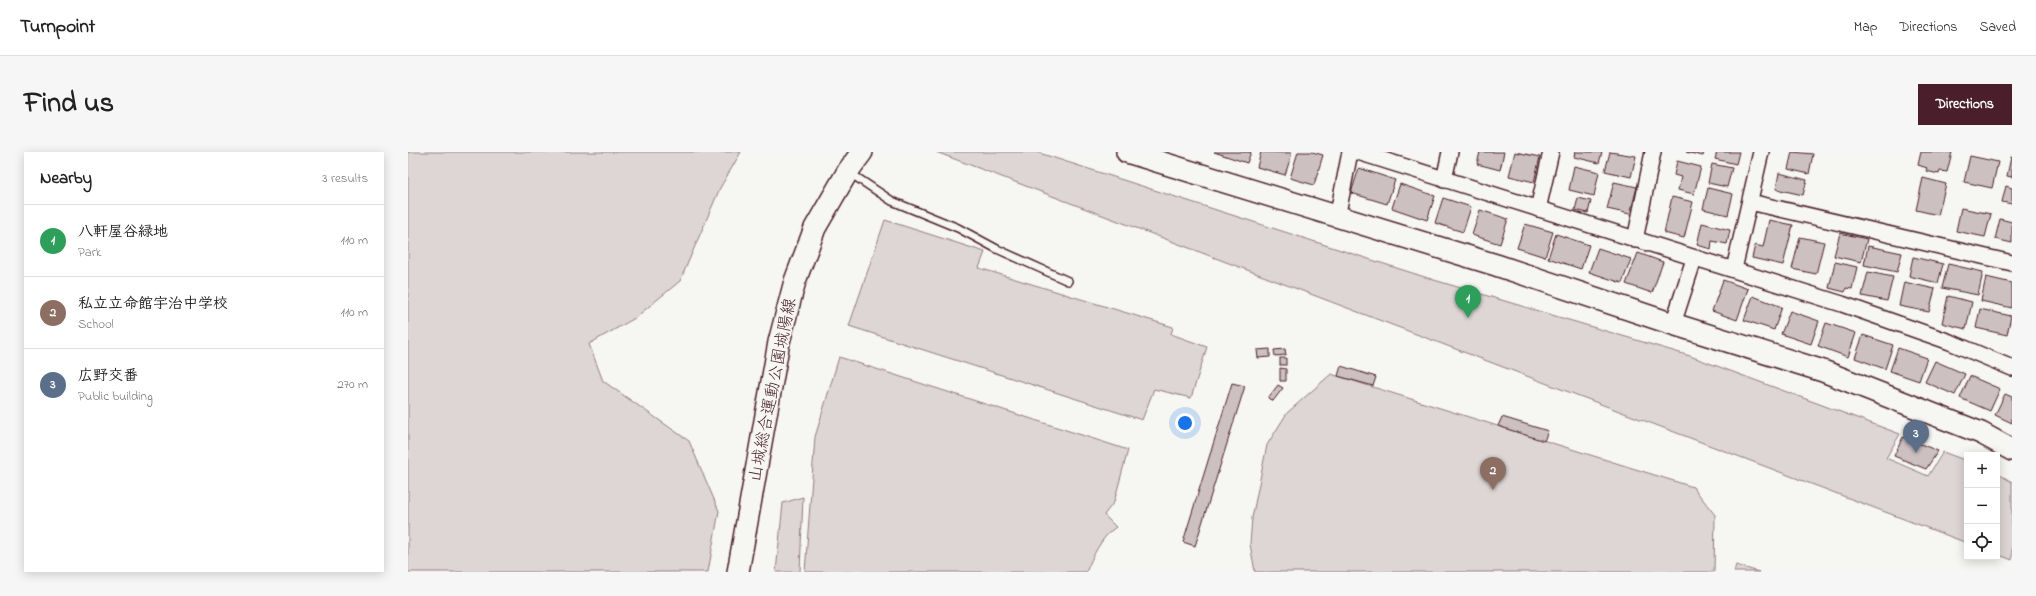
<!DOCTYPE html>
<html lang="en">
<head>
<meta charset="utf-8">
<style>
	:root { --surface:#fff; --page:#f6f6f6; --text:#222; --muted:#767676; --line:#e0e0e0; --accent:#4a1f2b }
	body { margin:0; font-family:"Indie Flower","Klee One",sans-serif; background:var(--page); color:var(--text) }
	.controls { position:absolute; right:12px; bottom:12px; display:grid; overflow:hidden; border-radius:0px; box-shadow:0 2px 10px #0003 }
	.controls button { width:36px; height:36px; display:grid; place-items:center; padding:0; border:0; border-bottom:1px solid var(--line); background:var(--surface); color:var(--text); font:20px sans-serif }
	.you { position:absolute; left:777px; top:271px; width:14px; height:14px; margin:-10px; border:3px solid #fff; border-radius:50%; background:#1a73e8; box-shadow:0 0 0 6px #1a73e833 }
	.badge { display:grid; place-items:center; width:26px; height:26px; border-radius:50%; background:var(--accent); color:#fff; font-size:13px; font-weight:700 }
	.pin { position:absolute; translate:-50% -33px; filter:drop-shadow(0 1px 2px #0008) }
	.pin::after { content:''; position:absolute; top:21px; width:14px; height:12px; background:inherit; clip-path:polygon(0 0,100% 0,50% 100%) }
	.list { margin:0; padding:0; list-style:none }
	h2 { display:flex; justify-content:space-between; align-items:center; height:52px; margin:0; padding:0 16px; font-size:17px }
	h2 small { font-size:13px; font-weight:400; color:var(--muted) }
	.list li { display:grid; grid-template-columns:26px 1fr auto; gap:12px; align-items:center; box-sizing:border-box; height:72px; padding:0 16px; border-top:1px solid var(--line) }
	.list b { display:block; font-size:15px; white-space:nowrap }
	.list p { margin:0; font-size:13px; white-space:nowrap; color:var(--muted) }
	.list em { font-size:13px; font-style:normal; color:var(--muted) }
	.icon { flex:none; width:22px; height:22px; fill:none; stroke:currentColor; stroke-width:2; stroke-linecap:round; stroke-linejoin:round }
	.map { position:relative; flex:none; width:1604px; height:420px; overflow:hidden; border-radius:0px }
	header { display:flex; align-items:center; gap:24px; box-sizing:border-box; height:56px; padding:0 20px; background:var(--surface); border-bottom:1px solid var(--line) }
	header strong { font-size:19px }
	nav { display:flex; gap:22px; margin-inline-start:auto; font-size:14px }
	.intro { display:flex; align-items:center; justify-content:space-between; box-sizing:border-box; height:96px; padding:0 24px }
	h1 { margin:0; font-size:28px }
	.button { padding:10px 18px; border-radius:0px; background:var(--accent); color:#fff; font-size:14px; font-weight:700 }
	main { display:flex; gap:24px; padding:0 24px }
	aside { flex:1; background:var(--surface); border-radius:0px; box-shadow:0 2px 10px #0003 }
	.map>svg:first-child { display:block }
	.green { fill:#ddd6d5; stroke:#947a80 }
	.building { fill:#ccc1c0; stroke:#4a1f2b }
	.lines { fill:none; stroke-linecap:round; stroke-linejoin:round }
	.lane-casing { stroke:#4a1f2b; stroke-width:10 }
	.street-casing { stroke:#4a1f2b; stroke-width:18 }
	.secondary-casing { stroke:#4a1f2b; stroke-width:24 }
	.lane { stroke:#f6f6f2; stroke-width:7 }
	.street { stroke:#f6f6f2; stroke-width:15 }
	.secondary { stroke:#f6f6f2; stroke-width:21 }
	.labels { text-anchor:middle; dominant-baseline:central; stroke-width:3.5; stroke-linejoin:round; paint-order:stroke }
	.street-label { font-size:17px; fill:#4a1f2b; stroke:#f6f6f2 }
</style>
</head>
<body>
<header>
<strong>Turnpoint</strong>
<nav><a>Map</a><a>Directions</a><a>Saved</a></nav>
</header>
<div class="intro"><h1>Find us</h1><a class="button">Directions</a></div>
<main>
<aside>
<h2>Nearby<small>3 results</small></h2>
<ul class="list">
<li><span class="badge" style="background:#2e9e5b">1</span><div><b>八軒屋谷緑地</b><p>Park</p></div><em>110 m</em></li>
<li><span class="badge" style="background:#8d6e63">2</span><div><b>私立立命館宇治中学校</b><p>School</p></div><em>110 m</em></li>
<li><span class="badge" style="background:#5c6f8a">3</span><div><b>広野交番</b><p>Public building</p></div><em>270 m</em></li>
</ul>
</aside>
<div class="map">
<svg width="1604" height="420" viewBox="0 0 1604 420">
	<rect width="100%" height="100%" fill="#f6f6f2"/>
	<filter id="ink" filterUnits="userSpaceOnUse"><feTurbulence type="fractalNoise" baseFrequency=".025" numOctaves="2"/><feDisplacementMap in="SourceGraphic" scale="8" xChannelSelector="R" yChannelSelector="G"/><feConvolveMatrix kernelMatrix="1 2 1 2 8 2 1 2 1" color-interpolation-filters="sRGB"/></filter>
	<g filter="url(#ink)">
		<!-- green -->
		<g class="green">
			<path d="M0,0H333L312,36L272,129L227,166L181,192L195,229L281,289L311,359L300,420H0Z"/>
			<path d="M528,0H628L1026,128L1282,204L1492,282L1478,306L1520,324L1535,300L1559,309V391Z"/>
			<path d="M477,68L577,100L571,116L765,175L763,182L799,195L783,246L746,237L734,268L441,174Z"/>
			<path d="M431,205L720,298L706,350L696,363L708,375C693,385 685,404 678,420H397L407,285Z"/>
			<path d="M923,222L1285,335L1307,363L1306,420H847L842,392L844,366L859,293L879,261Z"/>
			<path d="M1589,321L1604,330V408L1589,402Z"/>
			<path d="M395,345L392,420H368L375,351Z"/>
			<path d="M1328,413L1351,420H1326Z"/>
		</g>
		<!-- building -->
		<g class="building">
			<path d="M806,0H843L839,11Z"/>
			<path d="M853,0L884,1L877,23L849,15Z"/>
			<path d="M890,0H904L915,3L906,33L882,26Z"/>
			<path d="M1072,0H1096L1092,18L1069,12Z"/>
			<path d="M1107,0L1132,5L1126,30L1101,24Z"/>
			<path d="M1167,0H1194L1191,11L1166,5Z"/>
			<path d="M1202,0L1228,4L1223,25L1197,19Z"/>
			<path d="M1278,0H1296L1295,4Z"/>
			<path d="M1309,0H1331L1328,12L1307,7Z"/>
			<path d="M1384,0L1405,2L1401,22L1380,17Z"/>
			<path d="M1513,0H1544L1539,20L1532,19L1531,22L1518,19L1519,16L1510,13Z"/>
			<path d="M1562,4L1590,10L1584,36L1556,30Z"/>
			<path d="M1603,5H1604V25L1599,24Z"/>
			<path d="M1269,9L1293,15L1286,42L1270,38L1273,25L1266,23Z"/>
			<path d="M1304,12L1324,16L1319,35L1300,31Z"/>
			<path d="M1166,14L1191,20L1186,44L1161,38Z"/>
			<path d="M951,16L987,28L979,52L943,41Z"/>
			<path d="M1371,21L1399,28L1395,43L1368,37Z"/>
			<path d="M1515,26L1538,32L1530,63L1508,58Z"/>
			<path d="M1206,30L1229,35L1222,62L1199,57Z"/>
			<path d="M992,32L1027,44L1019,68L984,56Z"/>
			<path d="M1598,34L1604,36V52L1594,50Z"/>
			<path d="M1300,36L1325,42L1320,63L1295,57Z"/>
			<path d="M1264,45L1285,50L1276,86L1256,81Z"/>
			<path d="M1035,46L1063,55L1055,80L1027,71Z"/>
			<path d="M1170,46L1183,49L1180,61L1167,58Z"/>
			<path d="M1553,56L1583,62L1577,85L1548,79Z"/>
			<path d="M1072,58L1100,67L1092,92L1064,83Z"/>
			<path d="M1592,67L1604,70V91L1587,87Z"/>
			<path d="M1361,68L1385,73L1375,113L1344,106L1347,93L1355,95Z"/>
			<path d="M1294,71L1322,78L1319,92L1304,89L1303,97L1289,93Z"/>
			<path d="M1117,72L1145,80L1137,105L1109,96Z"/>
			<path d="M1432,81L1459,87L1453,110L1426,104Z"/>
			<path d="M1148,82L1181,93L1173,117L1140,106Z"/>
			<path d="M1392,85L1416,90L1408,122L1384,117Z"/>
			<path d="M1460,94L1494,101L1489,120L1456,113Z"/>
			<path d="M1190,96L1223,107L1214,131L1181,120Z"/>
			<path d="M1230,101L1255,110L1244,141L1218,132Z"/>
			<path d="M1505,105L1535,112L1530,131L1501,124Z"/>
			<path d="M1427,110L1449,115L1444,137L1438,136L1437,140L1421,136Z"/>
			<path d="M1540,112L1575,120L1570,143L1534,136Z"/>
			<path d="M1460,120L1485,125L1479,149L1454,144Z"/>
			<path d="M1578,125L1604,131V156L1573,149Z"/>
			<path d="M1315,128L1340,137L1329,168L1304,159Z"/>
			<path d="M1496,130L1527,137L1521,160L1491,154Z"/>
			<path d="M1345,144L1374,155L1366,178L1336,168Z"/>
			<path d="M1540,144L1564,150L1558,177L1534,171Z"/>
			<path d="M1572,157L1603,164L1599,183L1568,176Z"/>
			<path d="M1382,159L1411,169L1403,192L1373,182Z"/>
			<path d="M1418,171L1448,181L1440,205L1410,194Z"/>
			<path d="M1455,183L1485,193L1477,217L1447,206Z"/>
			<path d="M1490,196L1519,206L1511,229L1482,219Z"/>
			<path d="M862,197V205L850,206L849,198Z"/>
			<path d="M877,197L878,203L867,204L866,198Z"/>
			<rect x="872" y="206" width="6" height="7"/>
			<path d="M1527,209L1557,222L1547,243L1517,230Z"/>
			<path d="M933,214L968,225L965,234L930,224Z"/>
			<path d="M872,216L878,217V229H872Z"/>
			<path d="M1562,224L1592,237L1582,259L1552,246Z"/>
			<path d="M824,231L837,234L787,394L775,390Z"/>
			<path d="M870,233L875,236L865,249L860,246Z"/>
			<path d="M1597,242L1604,245V271L1587,263Z"/>
			<path d="M1094,265L1140,279L1136,289L1090,274Z"/>
			<path d="M1495,285L1530,299L1518,317L1486,304Z"/>
		</g>
		<g class="lines">
			<defs>
				<path id="lane" d="M442,21L484,49L550,76L589,97L660,129"/>
				<g id="street">
					<path d="M950,0L1434,152L1542,190L1604,216"/>
					<path d="M1036,28L1042,0"/>
					<path d="M1342,50L1604,111"/>
					<path d="M1130,57L1143,0"/>
					<path d="M929,66L942,0"/>
					<path d="M1227,88L1245,0"/>
					<path d="M1326,117L1353,0"/>
					<path d="M1265,172L1286,107"/>
				</g>
				<g id="secondary">
					<path d="M719,0L1088,113L1265,172L1415,219L1573,281L1604,298"/>
					<path d="M330,420L371,190L387,129L407,76L440,19L454,0"/>
				</g>
			</defs>
			<!-- lane casing -->
			<use href="#lane" class="lane-casing"/>
			<!-- street casing -->
			<use href="#street" class="street-casing"/>
			<!-- secondary casing -->
			<use href="#secondary" class="secondary-casing"/>
			<!-- lane -->
			<use href="#lane" class="lane"/>
			<!-- street -->
			<use href="#street" class="street"/>
			<!-- secondary -->
			<use href="#secondary" class="secondary"/>
		</g>
	</g>
	<g class="labels">
		<!-- street labels -->
		<g class="street-label">
			<text transform="translate(365 238) rotate(-79)">山城総合運動公園城陽線</text>
		</g>
	</g>
</svg>
<div class="controls">
<button>+</button>
<button>−</button>
<button><svg class="icon" aria-label="locate" viewBox="0 0 24 24"><circle cx="12" cy="12" r="6"/><path d="M12 2v4M12 18v4M2 12h4M18 12h4"/></svg></button>
</div>
<div class="you"></div>
<div class="pin badge" style="left:1060px;top:166px;background:#2e9e5b">1</div>
<div class="pin badge" style="left:1085px;top:338px;background:#8d6e63">2</div>
<div class="pin badge" style="left:1508px;top:301px;background:#5c6f8a">3</div>
</div>
</main>
</body>
</html>
